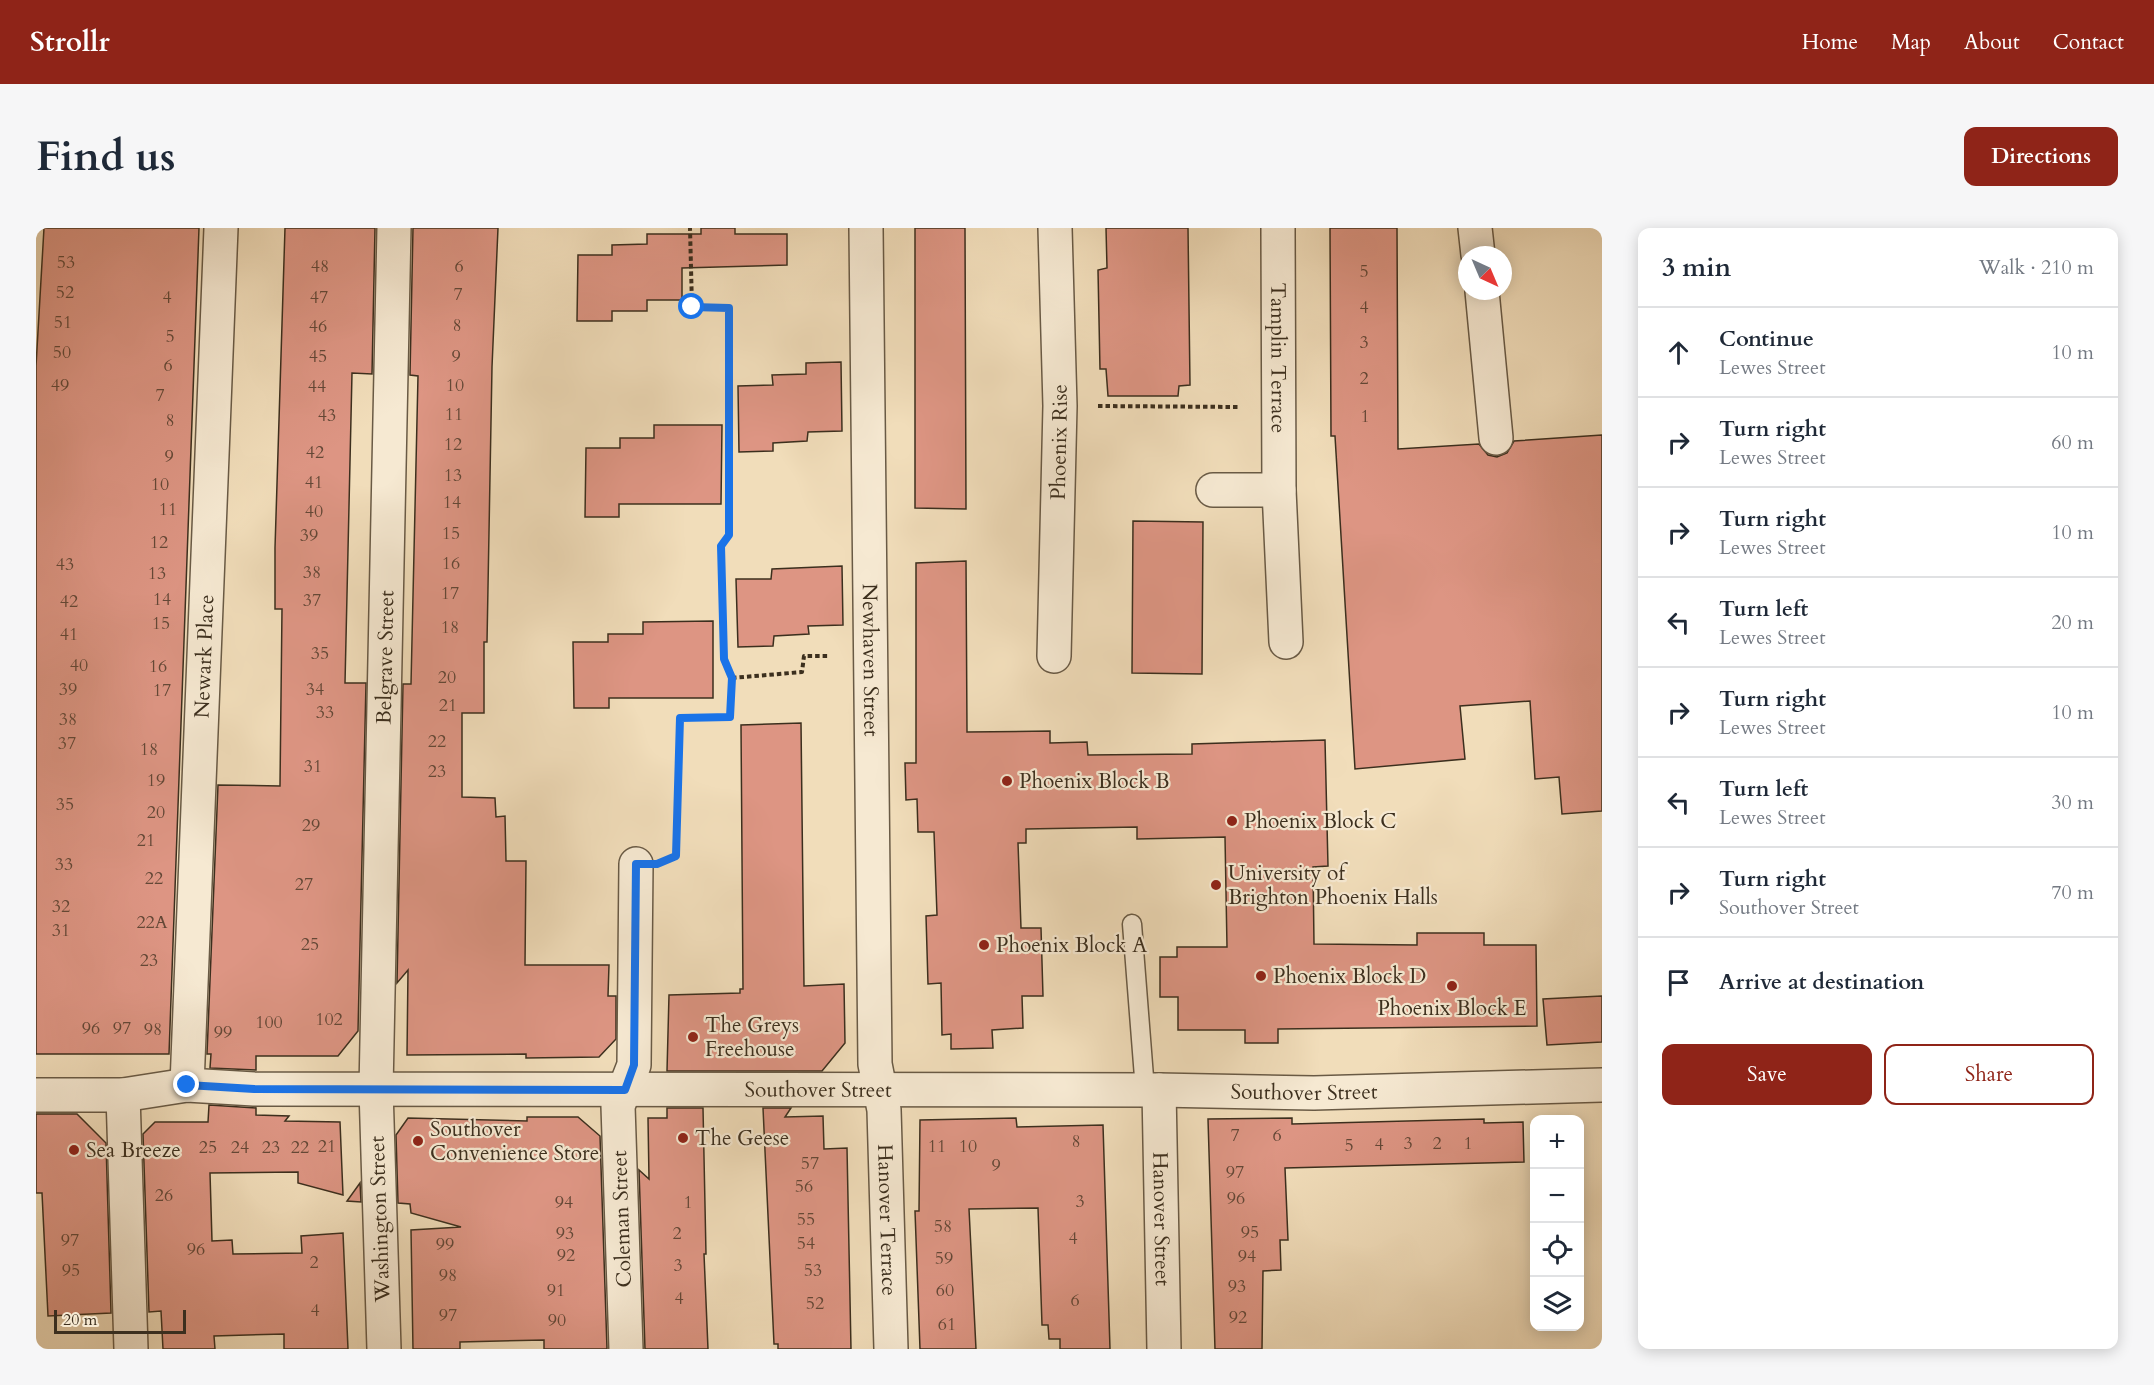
<!DOCTYPE html>
<html lang="en">
<head>
<meta charset="utf-8">
<style>
	:root { --surface:#fff; --page:#f6f6f7; --text:#1f2937; --muted:#747a83; --line:#e0e1e3; --accent:#8f2418 }
	body { margin:0; font-family:Cardo,serif; background:var(--page); color:var(--text) }
	.controls { position:absolute; right:18px; bottom:18px; display:grid; overflow:hidden; border-radius:12px; box-shadow:0 3px 15px #0003 }
	.controls button { width:54px; height:54px; display:grid; place-items:center; padding:0; border:0; border-bottom:2px solid var(--line); background:var(--surface); color:var(--text); font:30px sans-serif }
	.compass { position:absolute; left:1422px; top:18px; width:54px; height:54px; border-radius:50%; background:var(--surface); box-shadow:0 3px 15px #0003; rotate:136deg }
	.scale { position:absolute; left:18px; bottom:15px; width:132px; box-sizing:border-box; padding-left:6px; border:3px solid #3c2f1e; border-top:0; font-size:16px; line-height:21px; white-space:nowrap; color:#3c2f1e; -webkit-text-stroke:4px #f6e9d2; paint-order:stroke }
	.stop { position:absolute; width:18px; height:18px; margin:-14px; border:4px solid #1a73e8; border-radius:50%; background:#fff }
	.stop.end { background:#1a73e8; border-color:#fff; box-shadow:0 2px 6px #0008 }
	.list { margin:0; padding:0; list-style:none }
	h2 { display:flex; justify-content:space-between; align-items:center; height:78px; margin:0; padding:0 24px; font-size:26px }
	h2 small { font-size:20px; font-weight:400; color:var(--muted) }
	.list li { display:grid; grid-template-columns:39px 1fr auto; gap:18px; align-items:center; box-sizing:border-box; height:90px; padding:0 24px; border-top:2px solid var(--line) }
	.list b { display:block; font-size:22px; white-space:nowrap }
	.list p { margin:0; font-size:20px; white-space:nowrap; color:var(--muted) }
	.list em { font-size:20px; font-style:normal; color:var(--muted) }
	.actions { display:flex; gap:12px; padding:18px 24px }
	.actions a { flex:1; padding:14px 0; border:2px solid var(--accent); border-radius:12px; text-align:center; font-size:21px; color:var(--accent) }
	.actions .main { background:var(--accent); color:#fff }
	.icon { flex:none; width:33px; height:33px; fill:none; stroke:currentColor; stroke-width:2; stroke-linecap:round; stroke-linejoin:round }
	.map { position:relative; flex:none; width:1566px; height:1121px; overflow:hidden; border-radius:12px }
	header { display:flex; align-items:center; gap:36px; box-sizing:border-box; height:84px; padding:0 30px; background:var(--accent); color:#fff }
	header strong { font-size:28px }
	nav { display:flex; gap:33px; margin-inline-start:auto; font-size:21px }
	.intro { display:flex; align-items:center; justify-content:space-between; box-sizing:border-box; height:144px; padding:0 36px }
	h1 { margin:0; font-size:42px }
	.button { padding:15px 27px; border-radius:12px; background:var(--accent); color:#fff; font-size:21px; font-weight:700 }
	main { display:flex; gap:36px; padding:0 36px }
	aside { flex:1; background:var(--surface); border-radius:12px; box-shadow:0 3px 15px #0003 }
	.map>svg:first-child { display:block }
	.building { fill:#dd9583; stroke:#3c2f1e; stroke-width:1.5 }
	.lines { fill:none; stroke-linecap:round; stroke-linejoin:round }
	.lane-casing { stroke:#695a45; stroke-width:21 }
	.street-casing { stroke:#695a45; stroke-width:36 }
	.path { stroke:#3c2f1e; stroke-width:4; stroke-dasharray:4.5 3; stroke-linecap:butt }
	.lane { stroke:#f6e9d2; stroke-width:18 }
	.street { stroke:#f6e9d2; stroke-width:33 }
	.route { stroke:#1a73e8; stroke-width:8 }
	.poi-dot { fill:#8f2418; stroke:#f6e9d2; stroke-width:2 }
	.labels { text-anchor:middle; dominant-baseline:central; stroke-width:4.5; stroke-linejoin:round; paint-order:stroke }
	.number-label { font-size:18px; fill:#644837 }
	.street-label { font-size:21px; fill:#3c2f1e; stroke:#f6e9d2 }
	.poi-label { font-size:21px; fill:#3c2f1e; stroke:#f6e9d2; text-anchor:start }
</style>
</head>
<body>
<header>
<strong>Strollr</strong>
<nav><a>Home</a><a>Map</a><a>About</a><a>Contact</a></nav>
</header>
<div class="intro"><h1>Find us</h1><a class="button">Directions</a></div>
<main>
<div class="map">
<svg width="1566" height="1121" viewBox="0 0 1566 1121">
	<rect width="100%" height="100%" fill="#f1ddba"/>
	<filter id="stains"><feTurbulence type="fractalNoise" baseFrequency=".00333" numOctaves="4"/><feColorMatrix values="0 0 0 0 .2 0 0 0 0 .09 0 0 0 0 .02 0 0 0 .5 -.17"/></filter>
	<radialGradient id="worn" r=".72"><stop offset=".6" stop-color="#630" stop-opacity="0"/><stop offset="1" stop-color="#630" stop-opacity=".3"/></radialGradient>
	<!-- building -->
	<g class="building">
		<path d="M8,0H163L133,826H0V138Z"/>
		<path d="M249,0H339L336,146L316,145L309,455H330L322,803L302,828H220V842L174,840L175,826H171L182,557L244,558L246,381H239V320Z"/>
		<path d="M377,0H462L456,139L451,414H448V485H426V569L459,570L460,589L469,588L470,633H490L489,737H573L572,768H580V811L563,829L490,830V826L371,827L372,742L361,755L367,456H375L382,148L374,147Z"/>
		<path d="M665,0H699V6H751V37L646,40V72H611V83H576V93H541L542,27H576V17L611,16V6H665Z"/>
		<path d="M879,0H929L930,281L879,280Z"/>
		<path d="M1070,0H1152L1154,157L1143,158L1142,168H1072L1070,141H1064L1062,42L1071,40Z"/>
		<path d="M1294,0H1361L1362,221L1443,216L1452,227L1461,229L1471,225L1478,213L1566,207V583L1526,586L1523,549L1499,551L1494,473L1424,478L1429,531L1319,541L1299,208H1295Z"/>
		<path d="M805,134L806,203L772,204L771,213L737,215V223L703,224L702,158L737,157L736,147L770,146V135Z"/>
		<path d="M618,197H686L685,276H583V289H549L550,220H584V210H618Z"/>
		<path d="M1097,293L1167,294L1166,446L1096,445Z"/>
		<path d="M930,333L931,504L1014,503V515L1051,514L1052,527L1156,526V516L1289,512L1292,638L1277,639L1278,716L1381,717V705H1448V717H1500L1501,798L1242,801V815H1209V802H1142V769H1124V729H1141V719H1191L1189,609L1101,611V599L990,601V615H982L985,700H1005L1007,768H986L987,800L956,802L957,820L915,821V806L906,807L905,755L892,756L890,688L901,687L898,604H882L881,571L870,572L869,535H880V335Z"/>
		<path d="M806,338L807,397L772,398L773,406L738,408L737,418L702,419L700,351H735L736,341Z"/>
		<path d="M677,393V470H573V480H538L537,414H572V406H607V394Z"/>
		<path d="M765,495L768,758L808,756L809,815L786,843H631L633,767L704,765V761H707L705,497Z"/>
		<path d="M1566,768V814L1511,817L1507,771Z"/>
		<path d="M173,877L220,880V887L253,888L249,893L304,894L307,967L262,955V944L174,945L176,1013L196,1012L197,1026L266,1025L265,1008L307,1005L312,1121H248V1106L178,1108L179,1121H127L125,1083L113,1084L107,906L119,894H172Z"/>
		<path d="M631,880H667L670,1026H668L672,1121H609L603,942L613,951L612,890H631Z"/>
		<path d="M727,880H755L749,889L787,888L788,921L811,920L815,1121H742V1116H738Z"/>
		<path d="M0,886H41L70,915L75,1085L12,1088L6,965H0Z"/>
		<path d="M491,889H542L564,908L571,1121H508V1112L424,1114V1121H377L375,1002L425,999L375,985L374,976L362,975L360,907L372,890L491,893Z"/>
		<path d="M980,890L981,899L1067,897L1074,1121H1024V1111H1013L1012,1097H1006L1002,980L933,981L940,1121H884L879,983H883L884,892Z"/>
		<path d="M1256,890V896L1448,891V895L1487,894L1488,934L1249,940L1252,1012H1244L1245,1042L1227,1043L1226,1121H1179L1172,891Z"/>
		<path d="M324,955L325,974L311,973Z"/>
	</g>
	<g class="lines">
		<defs>
			<path id="lane" d="M1096,696L1109,862"/>
			<g id="street">
				<path id="s1" d="M830,0L839,836L848,882L855,1121"/>
				<path id="s2" d="M1242,0L1243,262L1250,414"/>
				<path d="M1439,0L1442,27"/>
				<path d="M1446,63L1460,210"/>
				<path d="M1177,262H1243"/>
				<path id="s3" d="M1018,428L1024,178L1019,0"/>
				<path id="s4" d="M151,857L185,0"/>
				<path id="s5" d="M1123,862L1128,1121"/>
				<path id="s6" d="M0,867H87L151,857L218,861L1123,862L1278,865L1566,857"/>
				<path d="M87,867L95,1121"/>
				<path id="s7" d="M348,1121L340,861L358,0"/>
				<path d="M590,1121L582,878L598,837L600,636"/>
			</g>
		</defs>
		<!-- lane casing -->
		<use href="#lane" class="lane-casing"/>
		<!-- street casing -->
		<use href="#street" class="street-casing"/>
		<!-- path -->
		<g class="path">
			<path d="M1062,178L1204,179"/>
			<path d="M696,450L766,444L768,428H794"/>
			<path d="M640,627L644,490L694,489L696,450L688,431L685,318L693,307L692,80L656,79L654,0"/>
		</g>
		<!-- lane -->
		<use href="#lane" class="lane"/>
		<!-- street -->
		<use href="#street" class="street"/>
	</g>
	<g class="lines">
		<!-- route -->
		<path class="route" d="M151,857L218,861L589,862L598,837L600,636H621L640,628L644,490L694,489L696,450L688,431L685,318L693,307V80L656,79"/>
	</g>
	<!-- markers -->
	<g class="poi-dot">
		<circle cx="971" cy="553" r="6"/>
		<circle cx="1196" cy="593" r="6"/>
		<circle cx="1180" cy="657" r="6"/>
		<circle cx="948" cy="717" r="6"/>
		<circle cx="1225" cy="748" r="6"/>
		<circle cx="1416" cy="758" r="6"/>
		<circle cx="657" cy="809" r="6"/>
		<circle cx="647" cy="910" r="6"/>
		<circle cx="382" cy="913" r="6"/>
		<circle cx="38" cy="922" r="6"/>
	</g>
	<g class="labels">
		<!-- number labels -->
		<g class="number-label">
			<text x="30" y="34">53</text>
			<text x="284" y="38">48</text>
			<text x="423" y="38">6</text>
			<text x="1328" y="43">5</text>
			<text x="29" y="64">52</text>
			<text x="422" y="66">7</text>
			<text x="131" y="69">4</text>
			<text x="283" y="69">47</text>
			<text x="1328" y="79">4</text>
			<text x="27" y="94">51</text>
			<text x="421" y="97">8</text>
			<text x="282" y="98">46</text>
			<text x="134" y="108">5</text>
			<text x="1328" y="114">3</text>
			<text x="26" y="124">50</text>
			<text x="282" y="128">45</text>
			<text x="420" y="128">9</text>
			<text x="132" y="137">6</text>
			<text x="1328" y="150">2</text>
			<text x="24" y="157">49</text>
			<text x="419" y="157">10</text>
			<text x="281" y="158">44</text>
			<text x="124" y="167">7</text>
			<text x="418" y="186">11</text>
			<text x="291" y="187">43</text>
			<text x="1329" y="188">1</text>
			<text x="134" y="192">8</text>
			<text x="417" y="216">12</text>
			<text x="279" y="224">42</text>
			<text x="133" y="228">9</text>
			<text x="417" y="247">13</text>
			<text x="278" y="254">41</text>
			<text x="124" y="256">10</text>
			<text x="416" y="274">14</text>
			<text x="132" y="281">11</text>
			<text x="278" y="283">40</text>
			<text x="415" y="305">15</text>
			<text x="273" y="307">39</text>
			<text x="123" y="314">12</text>
			<text x="415" y="335">16</text>
			<text x="29" y="336">43</text>
			<text x="276" y="344">38</text>
			<text x="121" y="345">13</text>
			<text x="414" y="365">17</text>
			<text x="126" y="371">14</text>
			<text x="276" y="372">37</text>
			<text x="33" y="373">42</text>
			<text x="125" y="395">15</text>
			<text x="414" y="399">18</text>
			<text x="33" y="406">41</text>
			<text x="284" y="425">35</text>
			<text x="43" y="437">40</text>
			<text x="122" y="438">16</text>
			<text x="411" y="449">20</text>
			<text x="32" y="461">39</text>
			<text x="279" y="461">34</text>
			<text x="126" y="462">17</text>
			<text x="412" y="477">21</text>
			<text x="289" y="484">33</text>
			<text x="32" y="491">38</text>
			<text x="401" y="513">22</text>
			<text x="31" y="515">37</text>
			<text x="113" y="521">18</text>
			<text x="277" y="538">31</text>
			<text x="401" y="543">23</text>
			<text x="120" y="552">19</text>
			<text x="29" y="576">35</text>
			<text x="120" y="584">20</text>
			<text x="275" y="597">29</text>
			<text x="110" y="612">21</text>
			<text x="28" y="636">33</text>
			<text x="118" y="650">22</text>
			<text x="268" y="656">27</text>
			<text x="25" y="678">32</text>
			<text x="116" y="694">22A</text>
			<text x="25" y="702">31</text>
			<text x="274" y="716">25</text>
			<text x="113" y="732">23</text>
			<text x="293" y="791">102</text>
			<text x="233" y="794">100</text>
			<text x="55" y="800">96</text>
			<text x="86" y="800">97</text>
			<text x="117" y="801">98</text>
			<text x="187" y="804">99</text>
			<text x="1199" y="907">7</text>
			<text x="1241" y="907">6</text>
			<text x="1040" y="913">8</text>
			<text x="1372" y="915">3</text>
			<text x="1401" y="915">2</text>
			<text x="1432" y="915">1</text>
			<text x="1343" y="916">4</text>
			<text x="1313" y="917">5</text>
			<text x="291" y="918">21</text>
			<text x="901" y="918">11</text>
			<text x="932" y="918">10</text>
			<text x="172" y="919">25</text>
			<text x="204" y="919">24</text>
			<text x="235" y="919">23</text>
			<text x="264" y="919">22</text>
			<text x="774" y="935">57</text>
			<text x="960" y="937">9</text>
			<text x="1199" y="944">97</text>
			<text x="768" y="958">56</text>
			<text x="128" y="967">26</text>
			<text x="1200" y="970">96</text>
			<text x="1044" y="973">3</text>
			<text x="528" y="974">94</text>
			<text x="652" y="974">1</text>
			<text x="770" y="991">55</text>
			<text x="907" y="998">58</text>
			<text x="1214" y="1004">95</text>
			<text x="529" y="1005">93</text>
			<text x="641" y="1005">2</text>
			<text x="1037" y="1010">4</text>
			<text x="34" y="1012">97</text>
			<text x="770" y="1015">54</text>
			<text x="409" y="1016">99</text>
			<text x="160" y="1021">96</text>
			<text x="530" y="1027">92</text>
			<text x="1211" y="1028">94</text>
			<text x="908" y="1030">59</text>
			<text x="278" y="1034">2</text>
			<text x="642" y="1037">3</text>
			<text x="35" y="1042">95</text>
			<text x="777" y="1042">53</text>
			<text x="412" y="1047">98</text>
			<text x="1201" y="1058">93</text>
			<text x="520" y="1062">91</text>
			<text x="909" y="1062">60</text>
			<text x="643" y="1070">4</text>
			<text x="1039" y="1072">6</text>
			<text x="779" y="1075">52</text>
			<text x="279" y="1082">4</text>
			<text x="412" y="1087">97</text>
			<text x="1202" y="1089">92</text>
			<text x="521" y="1092">90</text>
			<text x="911" y="1096">61</text>
		</g>
		<!-- street labels -->
		<g class="street-label">
			<text stroke="none"><textPath href="#s2" startOffset="130">Tamplin Terrace</textPath></text>
			<text stroke="none"><textPath href="#s3" startOffset="214">Phoenix Rise</textPath></text>
			<text stroke="none"><textPath href="#s4" startOffset="429">Newark Place</textPath></text>
			<text stroke="none"><textPath href="#s7" startOffset="692">Belgrave Street</textPath></text>
			<text stroke="none"><textPath href="#s1" startOffset="432">Newhaven Street</textPath></text>
			<text stroke="none"><textPath href="#s6" startOffset="783">Southover Street</textPath></text>
			<text stroke="none"><textPath href="#s6" startOffset="1269">Southover Street</textPath></text>
			<text transform="translate(344 991) rotate(-92)">Washington Street</text>
			<text transform="translate(586 991) rotate(-92)">Coleman Street</text>
			<text stroke="none"><textPath href="#s1" startOffset="993">Hanover Terrace</textPath></text>
			<text stroke="none"><textPath href="#s5" startOffset="129">Hanover Street</textPath></text>
		</g>
		<!-- poi labels -->
		<g class="poi-label">
			<text x="983" y="553">Phoenix Block B</text>
			<text x="1208" y="593">Phoenix Block C</text>
			<text x="1192" y="645">University of<tspan x="1192" dy="24">Brighton Phoenix Halls</tspan></text>
			<text x="960" y="717">Phoenix Block A</text>
			<text x="1237" y="748">Phoenix Block D</text>
			<text x="1416" y="780" text-anchor="middle">Phoenix Block E</text>
			<text x="669" y="797">The Greys<tspan x="669" dy="24">Freehouse</tspan></text>
			<text x="394" y="901">Southover<tspan x="394" dy="24">Convenience Store</tspan></text>
			<text x="659" y="910">The Geese</text>
			<text x="50" y="922">Sea Breeze</text>
		</g>
	</g>
	<rect width="100%" height="100%" filter="url(#stains)"/>
	<rect width="100%" height="100%" fill="url(#worn)"/>
</svg>
<div class="controls">
<button>+</button>
<button>−</button>
<button><svg class="icon" aria-label="locate" viewBox="0 0 24 24"><circle cx="12" cy="12" r="6"/><path d="M12 2v4M12 18v4M2 12h4M18 12h4"/></svg></button>
<button><svg class="icon" aria-label="layers" viewBox="0 0 24 24"><path d="M12 4l9 5-9 5-9-5zM3 14l9 5 9-5"/></svg></button>
</div>
<svg class="compass" viewBox="-18 -18 36 36"><path d="M0-13l5 13h-10z" fill="#e53935"/><path d="M0 13l5-13h-10z" fill="#747a83"/></svg>
<div class="scale">20 m</div>
<div class="stop" style="left:656px;top:79px"></div>
<div class="stop end" style="left:151px;top:857px"></div>
</div>
<aside>
<h2>3 min<small>Walk · 210 m</small></h2>
<ul class="list">
<li><svg class="icon" aria-label="ahead" viewBox="0 0 24 24"><path d="M12 20V5M6 11l6-6 6 6"/></svg><div><b>Continue</b><p>Lewes Street</p></div><em>10 m</em></li>
<li><svg class="icon" aria-label="right" viewBox="0 0 24 24"><path d="M7 20v-9h11M14 6l5 5-5 5"/></svg><div><b>Turn right</b><p>Lewes Street</p></div><em>60 m</em></li>
<li><svg class="icon" aria-label="right" viewBox="0 0 24 24"><path d="M7 20v-9h11M14 6l5 5-5 5"/></svg><div><b>Turn right</b><p>Lewes Street</p></div><em>10 m</em></li>
<li><svg class="icon" aria-label="left" viewBox="0 0 24 24"><path d="M17 20v-9H6M10 6l-5 5 5 5"/></svg><div><b>Turn left</b><p>Lewes Street</p></div><em>20 m</em></li>
<li><svg class="icon" aria-label="right" viewBox="0 0 24 24"><path d="M7 20v-9h11M14 6l5 5-5 5"/></svg><div><b>Turn right</b><p>Lewes Street</p></div><em>10 m</em></li>
<li><svg class="icon" aria-label="left" viewBox="0 0 24 24"><path d="M17 20v-9H6M10 6l-5 5 5 5"/></svg><div><b>Turn left</b><p>Lewes Street</p></div><em>30 m</em></li>
<li><svg class="icon" aria-label="right" viewBox="0 0 24 24"><path d="M7 20v-9h11M14 6l5 5-5 5"/></svg><div><b>Turn right</b><p>Southover Street</p></div><em>70 m</em></li>
<li><svg class="icon" aria-label="arrive" viewBox="0 0 24 24"><path d="M6 21V4h12l-3 4 3 4H6"/></svg><div><b>Arrive at destination</b></div></li>
</ul>
<div class="actions"><a class="main">Save</a><a>Share</a></div>
</aside>
</main>
</body>
</html>
